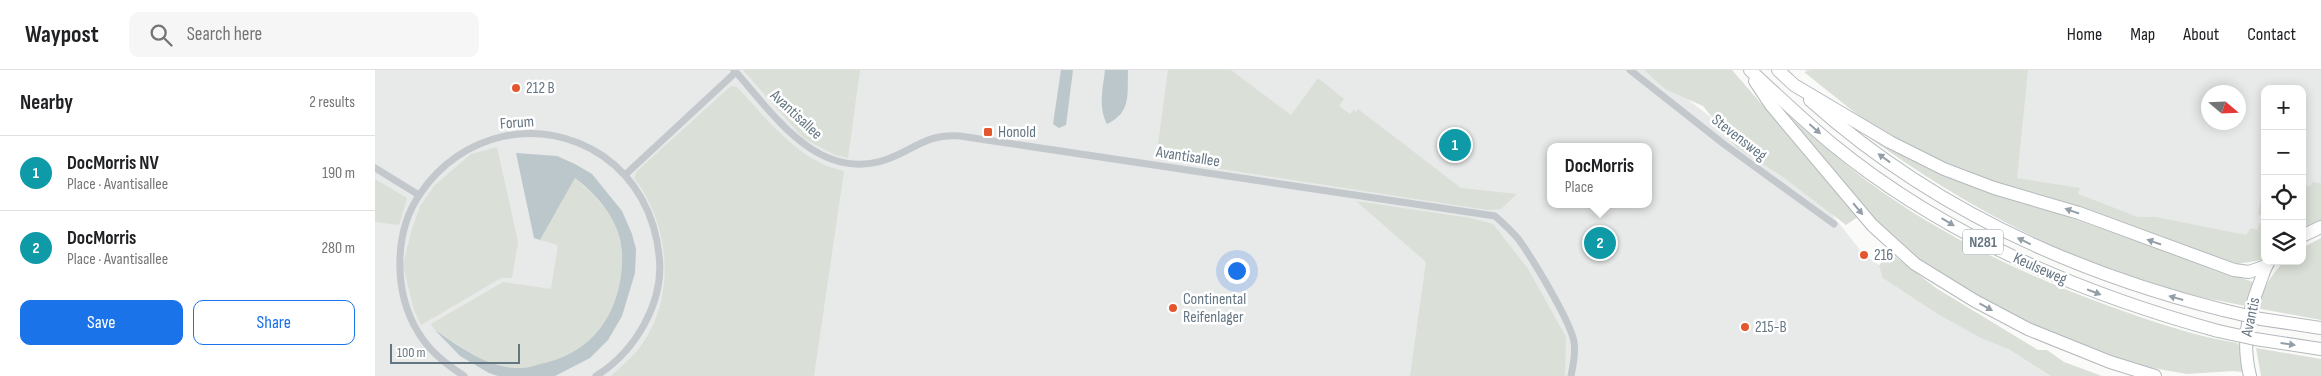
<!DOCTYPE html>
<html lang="en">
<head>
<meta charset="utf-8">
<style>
	:root { --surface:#fff; --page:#f6f6f6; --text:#202124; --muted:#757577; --line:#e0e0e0; --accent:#1a73e8 }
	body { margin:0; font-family:"Sofia Sans Condensed",sans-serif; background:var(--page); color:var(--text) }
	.controls { position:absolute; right:15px; top:15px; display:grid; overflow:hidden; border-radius:10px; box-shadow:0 2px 12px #0003 }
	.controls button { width:45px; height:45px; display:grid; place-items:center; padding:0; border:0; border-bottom:1px solid var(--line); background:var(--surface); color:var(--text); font:25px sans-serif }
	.compass { position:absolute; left:1826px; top:15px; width:45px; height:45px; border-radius:50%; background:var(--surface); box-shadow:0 2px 12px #0003; rotate:109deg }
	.scale { position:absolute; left:15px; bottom:12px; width:130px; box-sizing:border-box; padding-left:5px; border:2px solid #657683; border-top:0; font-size:14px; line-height:18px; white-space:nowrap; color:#657683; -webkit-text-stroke:4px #fff; paint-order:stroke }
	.you { position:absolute; left:861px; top:200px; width:18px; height:18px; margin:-12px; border:4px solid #fff; border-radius:50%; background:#1a73e8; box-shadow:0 0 0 8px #1a73e833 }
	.badge { display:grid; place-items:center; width:32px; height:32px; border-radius:50%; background:var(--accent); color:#fff; font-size:16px; font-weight:700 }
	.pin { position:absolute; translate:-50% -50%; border:2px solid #fff; box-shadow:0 1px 5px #0006 }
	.popup { position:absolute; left:1172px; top:73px; width:105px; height:65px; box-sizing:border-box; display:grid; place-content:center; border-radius:10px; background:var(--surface); filter:drop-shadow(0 1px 4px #0005); font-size:16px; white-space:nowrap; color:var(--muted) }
	.popup b { font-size:19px; color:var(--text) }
	.popup::after { content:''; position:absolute; left:50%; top:100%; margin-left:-10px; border:10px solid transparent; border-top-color:var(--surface) }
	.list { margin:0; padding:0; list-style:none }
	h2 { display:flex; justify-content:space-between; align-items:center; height:65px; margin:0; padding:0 20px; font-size:21px }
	h2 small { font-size:16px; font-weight:400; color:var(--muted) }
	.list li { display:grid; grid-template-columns:32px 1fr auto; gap:15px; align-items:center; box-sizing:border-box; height:75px; padding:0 20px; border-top:1px solid var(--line) }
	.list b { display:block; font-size:19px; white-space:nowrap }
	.list p { margin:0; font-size:16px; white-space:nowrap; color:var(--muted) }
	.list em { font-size:16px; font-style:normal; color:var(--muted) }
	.actions { display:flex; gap:10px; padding:15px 20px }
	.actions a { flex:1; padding:11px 0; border:1px solid var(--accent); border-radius:10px; text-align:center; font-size:18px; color:var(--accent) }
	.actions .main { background:var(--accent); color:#fff }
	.icon { flex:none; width:28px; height:28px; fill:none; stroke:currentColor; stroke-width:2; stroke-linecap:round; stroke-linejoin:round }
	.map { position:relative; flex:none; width:1946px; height:306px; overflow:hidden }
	header { display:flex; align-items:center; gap:30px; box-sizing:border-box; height:70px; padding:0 25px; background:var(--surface); border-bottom:1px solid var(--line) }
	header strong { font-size:24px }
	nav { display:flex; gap:28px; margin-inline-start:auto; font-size:18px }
	.search { width:350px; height:45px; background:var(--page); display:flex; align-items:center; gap:12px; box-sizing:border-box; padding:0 18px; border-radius:10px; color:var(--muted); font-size:19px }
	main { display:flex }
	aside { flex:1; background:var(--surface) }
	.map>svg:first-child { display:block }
	.built { fill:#e8e9e9; fill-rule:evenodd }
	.green { fill:#dadfd7 }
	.water { fill:#bbc7cb }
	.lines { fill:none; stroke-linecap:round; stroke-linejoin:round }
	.highway-casing { stroke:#b4b9bd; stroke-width:14 }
	.street { stroke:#c3c8cc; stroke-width:7 }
	.highway { stroke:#fff; stroke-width:12 }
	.highway-bridge-casing { stroke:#b4b9bd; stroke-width:14; stroke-linecap:butt }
	.highway-bridge { stroke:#fff; stroke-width:12 }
	.oneway { fill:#939fa8 }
	.poi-dot { fill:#e4572e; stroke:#fff; stroke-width:2 }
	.labels { text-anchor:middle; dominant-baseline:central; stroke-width:5; stroke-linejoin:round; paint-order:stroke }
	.shield { fill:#fff; stroke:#939fa8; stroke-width:1 }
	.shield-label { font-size:15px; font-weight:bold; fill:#657683 }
	.poi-label { font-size:16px; fill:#657683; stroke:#fff; text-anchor:start }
	.street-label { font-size:16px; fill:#657683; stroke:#fff }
</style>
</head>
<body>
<header>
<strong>Waypost</strong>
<div class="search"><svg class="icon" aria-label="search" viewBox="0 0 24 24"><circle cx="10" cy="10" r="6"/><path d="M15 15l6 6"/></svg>Search here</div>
<nav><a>Home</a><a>Map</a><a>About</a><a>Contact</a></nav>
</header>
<main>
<aside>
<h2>Nearby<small>2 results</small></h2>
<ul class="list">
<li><span class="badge" style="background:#0f9aa8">1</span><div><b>DocMorris NV</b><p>Place · Avantisallee</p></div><em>190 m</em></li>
<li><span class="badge" style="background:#0f9aa8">2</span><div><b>DocMorris</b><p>Place · Avantisallee</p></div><em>280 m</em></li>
</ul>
<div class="actions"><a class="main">Save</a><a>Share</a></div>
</aside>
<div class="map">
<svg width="1946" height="306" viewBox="0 0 1946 306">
	<rect width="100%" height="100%" fill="#fafaf8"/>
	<!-- built -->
	<g class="built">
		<path d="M0,0H1275L1338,49L1441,124L1489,185L1674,306H0ZM1176,77H1274V134H1176Z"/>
		<path d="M1430,0H1946V137L1927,141V19H1890V169L1867,186L1593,107L1514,65ZM1834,22H1864V52H1834Z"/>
	</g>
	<!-- green -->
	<g class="green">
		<path d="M368,0H485L473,88L460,85L428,68Z"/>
		<path d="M793,0H856L916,45L943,8L969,29L964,36L975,44L979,40L981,42L983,39L1086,118L1142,124L1126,139L1113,140L781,89Z"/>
		<path d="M1269,0H1357L1484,146L1471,155L1408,107L1361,77L1328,36L1290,19Z"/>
		<path d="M1437,0H1653L1642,108L1705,118L1703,124L1763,147H1781L1871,165L1876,158L1882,160L1888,147L1883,144L1887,119H1890V188L1887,190L1862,194L1746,153L1593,104L1499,58L1429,2Z"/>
		<path d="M356,16L362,17C392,49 424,92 469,101L439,306H236C244,298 253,291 261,282C302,233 297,157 259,108L262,101Z"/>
		<path d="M1407,40C1435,64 1463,89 1492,111C1565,165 1649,205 1734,236C1776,251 1819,266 1862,273L1865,276L1868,302L1858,301L1812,304L1749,293L1636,247L1544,191L1494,146Z"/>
		<path d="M1482,59L1586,109L1878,212L1870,236C1841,230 1813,225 1784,216C1672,182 1576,127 1482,59Z"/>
		<path d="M122,77L143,172L137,208H126L46,255L39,240L28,195L36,162L45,136L60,115L96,84Z"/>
		<path d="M200,108C216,123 233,137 241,157C248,173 248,190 246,206C239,253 211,285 165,294C159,296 152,298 146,298C114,299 86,276 60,260L56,254L128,212L176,219L183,175L165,170Z"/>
		<path d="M0,109L32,128L24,155L0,152Z"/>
		<path d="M1937,112L1946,113V152L1927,160V116H1936Z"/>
		<path d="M981,131L1095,148L1118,154L1153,199L1191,267L1190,306H1035L1051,192Z"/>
		<path d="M1946,168V250L1881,238C1888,220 1895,205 1910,191H1927V178Z"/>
		<path d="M1513,181L1561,218L1663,280H1672L1689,292L1727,306H1675L1633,279L1606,268L1566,246L1508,208L1504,196Z"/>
		<path d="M1881,278L1946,289V306H1886Z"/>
	</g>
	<!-- water -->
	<g class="water">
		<path d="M686,0H698L691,55L684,58L678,54Z"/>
		<path d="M730,0H753C752,24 757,42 732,54C723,37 728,18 730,0Z"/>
		<path d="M141,83L182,86L200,94L217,104L247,141L257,164L261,179L260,203L247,246L233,270L215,288L180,306H123L114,303L85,286L60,260C85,277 114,299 146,298C152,298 159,296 165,294C211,285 239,253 246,206C248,190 248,173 241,157C233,138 217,121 200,108L165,170L159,168Z"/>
	</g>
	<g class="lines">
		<defs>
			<g id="highway">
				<path d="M1375,0C1402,25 1429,51 1457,74C1569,166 1704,223 1843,261"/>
				<path d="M1403,0L1419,15L1515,72L1569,99L1619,118L1704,143L1859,200L1874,202L1891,196"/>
				<path d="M1380,11L1396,35L1497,155L1540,194L1600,231L1653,259L1735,292L1780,306"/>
				<path d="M1435,30C1553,136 1696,202 1848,240"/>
				<path d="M1927,166L1946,157"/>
				<path d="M1886,249L1946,258"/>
				<path d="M1880,269L1946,279"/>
				<path d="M1875,306C1867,273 1872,246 1884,215C1887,208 1889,199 1893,193"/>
			</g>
		</defs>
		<!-- highway casing -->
		<use href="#highway" class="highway-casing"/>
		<!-- street -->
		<g class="street">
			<path d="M359,0C398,43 441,112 510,90C540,80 549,64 585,66L1120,146C1129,154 1137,161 1144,170C1157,188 1196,252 1199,272C1201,283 1198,295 1196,306"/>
			<path d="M1255,0L1350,75L1459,154"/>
			<path d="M0,98L44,125"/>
			<path d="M250,105L361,2"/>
			<path d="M89,306C71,294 54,281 43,262C19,223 18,163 45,124C86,63 165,44 228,86C261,109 280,145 284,185C290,232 260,282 221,306"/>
		</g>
		<!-- highway -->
		<use href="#highway" class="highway"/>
		<defs>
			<g id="highway-bridge">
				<path d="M1848,240L1886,249"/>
				<path d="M1843,261L1880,269"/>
			</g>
		</defs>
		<!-- highway-bridge casing -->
		<use href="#highway-bridge" class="highway-bridge-casing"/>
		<!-- highway-bridge -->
		<use href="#highway-bridge" class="highway-bridge"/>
	</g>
	<!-- one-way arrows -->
	<defs><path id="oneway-solid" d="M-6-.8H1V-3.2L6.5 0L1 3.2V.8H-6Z" transform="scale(1.25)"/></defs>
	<g class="oneway">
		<use href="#oneway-solid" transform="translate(1440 59) rotate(41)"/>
		<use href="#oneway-solid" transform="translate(1509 88) rotate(-144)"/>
		<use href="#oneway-solid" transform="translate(1483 139) rotate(50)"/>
		<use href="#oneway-solid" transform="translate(1697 141) rotate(-161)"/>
		<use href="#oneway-solid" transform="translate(1573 152) rotate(31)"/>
		<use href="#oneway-solid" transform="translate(1649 171) rotate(-154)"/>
		<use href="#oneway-solid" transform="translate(1779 172) rotate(-161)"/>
		<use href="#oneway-solid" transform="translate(1719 222) rotate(21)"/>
		<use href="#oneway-solid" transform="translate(1801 228) rotate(-164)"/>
		<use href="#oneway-solid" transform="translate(1611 237) rotate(29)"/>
		<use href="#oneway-solid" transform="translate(1913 274) rotate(8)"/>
	</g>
	<!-- markers -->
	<g class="poi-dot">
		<circle cx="141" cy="18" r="5"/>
		<rect x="608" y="57" width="10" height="10" rx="2.5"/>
		<circle cx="1489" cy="185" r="5"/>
		<circle cx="798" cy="238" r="5"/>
		<circle cx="1370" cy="257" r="5"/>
	</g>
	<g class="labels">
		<!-- shield labels -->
		<rect class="shield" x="1588" y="159.5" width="40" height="25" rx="4"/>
		<g class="shield-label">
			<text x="1608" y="172">N281</text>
		</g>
		<!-- poi labels -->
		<g class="poi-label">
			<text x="151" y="18">212 B</text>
			<text x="623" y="62">Honold</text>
			<text x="1499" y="185">216</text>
			<text x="808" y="229">Continental<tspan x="808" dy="18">Reifenlager</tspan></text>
			<text x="1380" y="257">215-B</text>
		</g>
		<!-- street labels -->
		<g class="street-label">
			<text transform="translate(421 45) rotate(43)">Avantisallee</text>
			<text transform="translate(142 53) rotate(-4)">Forum</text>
			<text transform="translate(1364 68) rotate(38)">Stevensweg</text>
			<text transform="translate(813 87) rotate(9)">Avantisallee</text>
			<text transform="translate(1665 199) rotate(24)">Keulseweg</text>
			<text transform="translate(1876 247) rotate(-78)">Avantis</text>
		</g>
	</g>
</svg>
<div class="controls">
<button>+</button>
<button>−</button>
<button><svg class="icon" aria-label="locate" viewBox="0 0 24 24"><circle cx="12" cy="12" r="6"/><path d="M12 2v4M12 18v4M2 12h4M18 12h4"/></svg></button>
<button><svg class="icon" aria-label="layers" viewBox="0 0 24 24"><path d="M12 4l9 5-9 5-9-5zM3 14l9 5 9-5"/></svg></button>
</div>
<svg class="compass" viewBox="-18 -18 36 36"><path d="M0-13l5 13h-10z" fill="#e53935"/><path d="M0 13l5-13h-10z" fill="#757577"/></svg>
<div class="scale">100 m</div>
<div class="you"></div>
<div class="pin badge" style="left:1080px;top:75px;background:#0f9aa8">1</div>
<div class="pin badge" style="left:1225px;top:173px;background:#0f9aa8">2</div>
<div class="popup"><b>DocMorris</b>Place</div>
</div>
</main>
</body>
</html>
